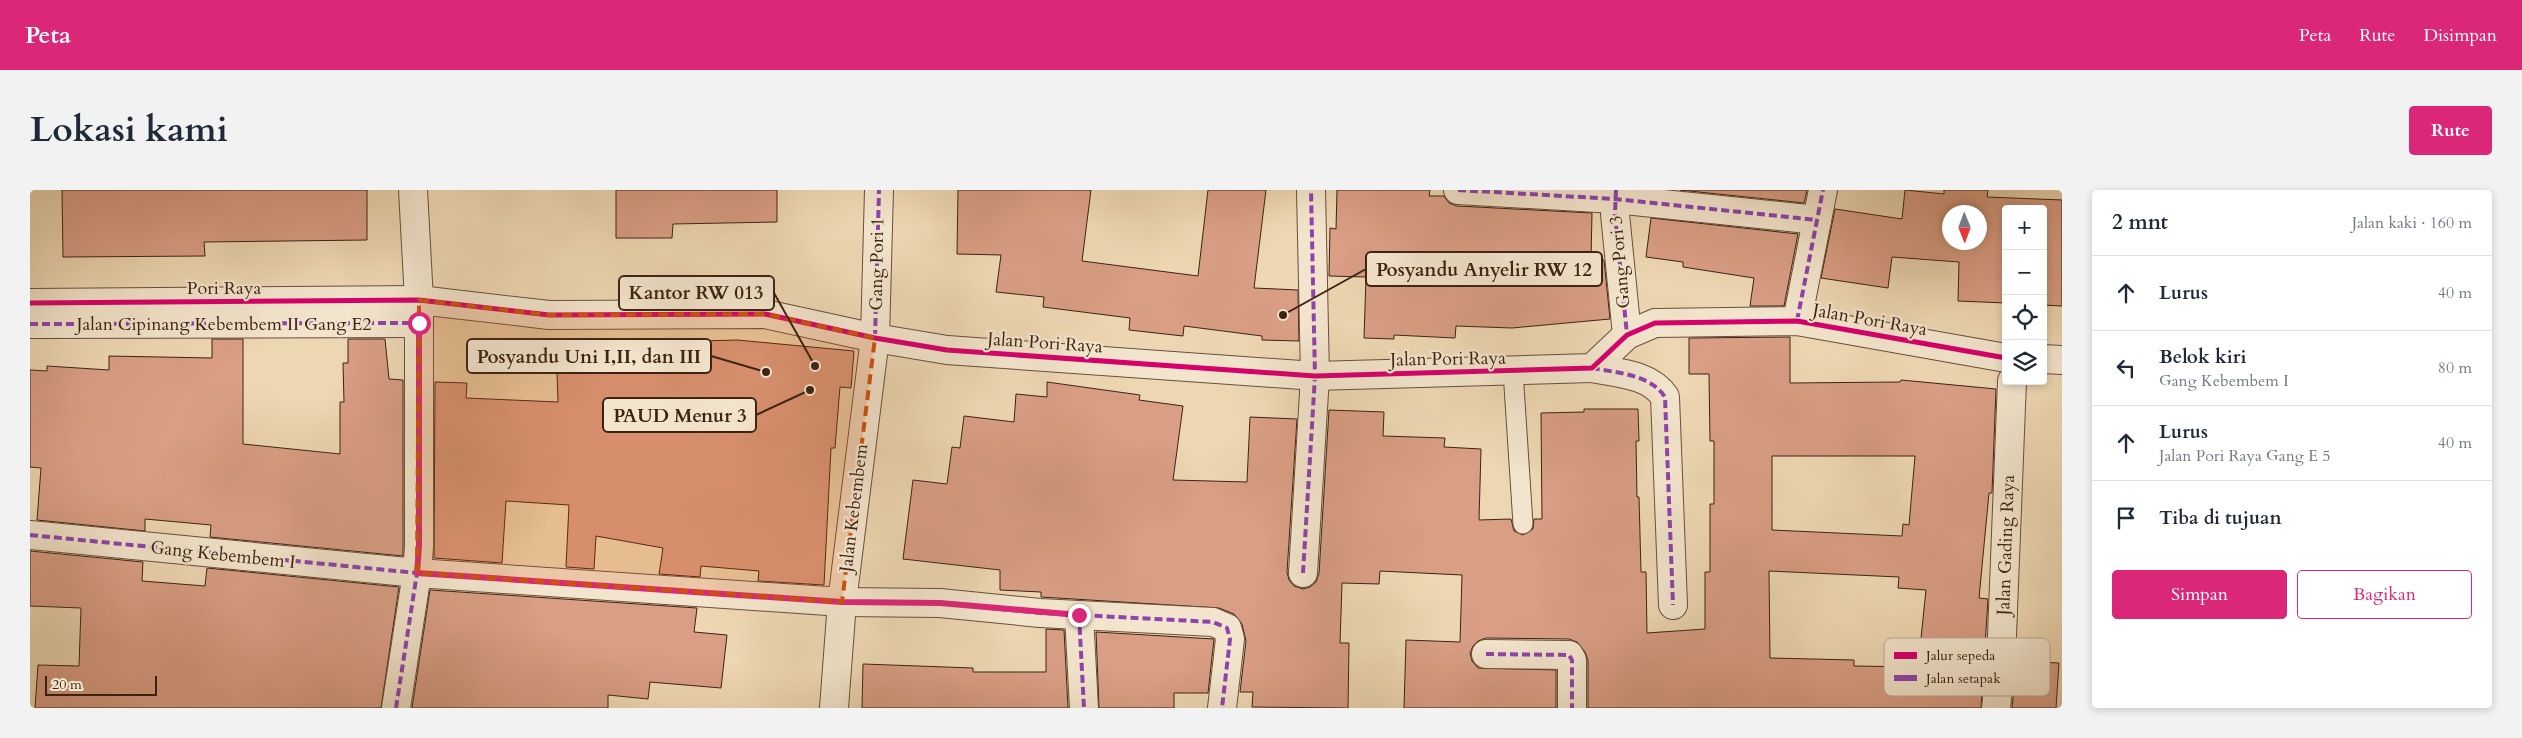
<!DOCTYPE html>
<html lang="id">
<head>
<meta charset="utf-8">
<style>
	:root { --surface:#fff; --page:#f2f2f3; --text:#1f2937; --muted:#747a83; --line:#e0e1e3; --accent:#db2777 }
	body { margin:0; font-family:Cardo,serif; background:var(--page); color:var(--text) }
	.controls { position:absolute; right:15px; top:15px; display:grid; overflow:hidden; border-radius:5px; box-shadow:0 2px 8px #0003 }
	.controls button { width:45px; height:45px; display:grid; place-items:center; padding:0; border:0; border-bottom:1px solid var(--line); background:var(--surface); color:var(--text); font:25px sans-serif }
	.compass { position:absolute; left:1912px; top:15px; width:45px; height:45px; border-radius:50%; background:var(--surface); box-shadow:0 2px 8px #0003; rotate:179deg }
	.scale { position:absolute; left:15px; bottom:12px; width:112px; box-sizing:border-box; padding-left:5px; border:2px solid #3d2214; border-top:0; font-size:14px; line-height:18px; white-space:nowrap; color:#3d2214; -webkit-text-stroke:4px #f3e5cd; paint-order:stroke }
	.stop { position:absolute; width:15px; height:15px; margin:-11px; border:4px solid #db2777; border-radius:50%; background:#fff }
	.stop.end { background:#db2777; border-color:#fff; box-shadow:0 1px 5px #0008 }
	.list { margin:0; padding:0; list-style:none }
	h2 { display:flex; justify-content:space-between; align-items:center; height:65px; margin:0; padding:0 20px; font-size:21px }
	h2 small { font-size:16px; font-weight:400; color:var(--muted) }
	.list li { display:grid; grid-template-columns:32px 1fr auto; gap:15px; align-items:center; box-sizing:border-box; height:75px; padding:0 20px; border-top:1px solid var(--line) }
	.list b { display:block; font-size:19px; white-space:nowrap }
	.list p { margin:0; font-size:16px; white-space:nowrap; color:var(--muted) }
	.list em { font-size:16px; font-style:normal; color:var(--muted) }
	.actions { display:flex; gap:10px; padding:15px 20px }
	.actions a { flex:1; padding:11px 0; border:1px solid var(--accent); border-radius:5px; text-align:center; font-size:18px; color:var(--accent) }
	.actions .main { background:var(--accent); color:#fff }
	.icon { flex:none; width:28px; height:28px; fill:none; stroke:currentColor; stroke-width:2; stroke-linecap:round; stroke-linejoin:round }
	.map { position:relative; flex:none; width:2032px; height:518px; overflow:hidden; border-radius:5px }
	header { display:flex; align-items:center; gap:30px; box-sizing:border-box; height:70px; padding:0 25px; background:var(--accent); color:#fff }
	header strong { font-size:24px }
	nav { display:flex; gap:28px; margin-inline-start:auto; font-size:18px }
	.intro { display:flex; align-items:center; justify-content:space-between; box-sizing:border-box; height:120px; padding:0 30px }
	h1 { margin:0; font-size:35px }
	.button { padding:12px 22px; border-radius:5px; background:var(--accent); color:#fff; font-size:18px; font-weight:700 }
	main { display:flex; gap:30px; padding:0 30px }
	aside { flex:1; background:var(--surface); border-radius:5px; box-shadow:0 2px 8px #0003 }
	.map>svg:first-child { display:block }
	.building { fill:#d99e84; stroke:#3d2214; fill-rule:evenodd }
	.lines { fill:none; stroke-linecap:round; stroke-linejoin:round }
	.service-casing { stroke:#694f3c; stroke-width:21 }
	.minor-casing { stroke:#694f3c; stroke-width:30 }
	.service { stroke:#f3e5cd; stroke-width:19 }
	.minor { stroke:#f3e5cd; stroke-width:28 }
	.quiet { stroke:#8e44ad; stroke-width:4; stroke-dasharray:8 4; stroke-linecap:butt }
	.cycleway-casing { stroke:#f3e5cd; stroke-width:8 }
	.cycleway { stroke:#d6006c; stroke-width:5 }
	.route { stroke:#db2777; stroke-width:6 }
	.marked { fill:#ce510d; fill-opacity:0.2; stroke:#ce510d; stroke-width:4; stroke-dasharray:10 6; stroke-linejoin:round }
	.labels { text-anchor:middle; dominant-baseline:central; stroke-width:4.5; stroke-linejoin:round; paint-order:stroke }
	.street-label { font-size:18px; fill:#3d2214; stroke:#f3e5cd }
	.key { fill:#f3e5cd; stroke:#bcaa96; stroke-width:1 }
	.key-label { font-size:14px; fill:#3d2214 }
	.leader { fill:none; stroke:#3d2214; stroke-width:2 }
	.callout-dot { fill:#3d2214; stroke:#f3e5cd; stroke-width:2 }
	.callout { fill:#f3e5cd; stroke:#3d2214; stroke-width:2 }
	.callout-label { font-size:19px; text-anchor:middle; font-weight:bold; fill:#3d2214 }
</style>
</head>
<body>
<header>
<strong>Peta</strong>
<nav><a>Peta</a><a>Rute</a><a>Disimpan</a></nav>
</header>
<div class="intro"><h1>Lokasi kami</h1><a class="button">Rute</a></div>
<main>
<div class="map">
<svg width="2032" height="518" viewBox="0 0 2032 518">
	<rect width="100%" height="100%" fill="#edd7b2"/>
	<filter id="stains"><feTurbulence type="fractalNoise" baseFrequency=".004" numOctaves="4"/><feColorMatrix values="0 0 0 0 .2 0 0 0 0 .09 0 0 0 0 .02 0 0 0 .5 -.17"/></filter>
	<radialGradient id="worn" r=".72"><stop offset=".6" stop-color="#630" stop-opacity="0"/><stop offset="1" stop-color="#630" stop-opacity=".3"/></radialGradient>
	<!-- building -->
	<g class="building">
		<path d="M32,0H337V50L174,52L175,66L33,67Z"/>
		<path d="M586,0H747V32L643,34L642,48H586Z"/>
		<path d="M928,0H1061L1052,71L1168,86L1178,0H1236L1224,98L1268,100L1269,151L1232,150V146L1154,136L1153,146L1099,140L1100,128L1013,117L1014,107L966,102L971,65L927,64Z"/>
		<path d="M1307,0H1400L1399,6H1414L1419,13L1427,16L1562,23L1561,70H1574L1580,129L1482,138L1426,136L1425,148L1364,145V149L1334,148L1336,87L1299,86L1300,38L1306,39Z"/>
		<path d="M1650,0H1777L1774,13Z"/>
		<path d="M1875,0L1914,4V0H1958L1957,7L2032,10V116L2013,115V19H1976V113L1928,111L1929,72L1862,67L1858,98L1791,88L1805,19L1872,29ZM1920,22H1950V52H1920Z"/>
		<path d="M1621,28L1768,44L1754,116H1720L1724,88L1653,77V72L1616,67Z"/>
		<path d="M1760,147V193L1870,192L1871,190L1966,199L1962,303H1959L1949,408L1958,409L1951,518H1558V470L1555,462L1547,452L1539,449L1456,448L1448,451L1443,456L1440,463L1442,471L1448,478L1526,480V518H1374L1376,450L1430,452L1432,385L1350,381L1349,394L1312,393L1310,453H1319L1318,518L1222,517L1223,502H1210L1216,451L1212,434L1204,424L1189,418L1011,407V402L970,400V380L873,369L883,290L917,294L922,257L930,258L934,226L984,232L986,204L1017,207V192L1110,205L1109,210L1153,216L1143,290L1217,292L1220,227L1267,229L1257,382L1259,390L1264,396L1273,399L1280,397L1286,392L1289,384L1299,220L1354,222L1353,246L1415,248L1414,257L1451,259L1449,330L1481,329L1484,341L1493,345L1503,339L1504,329H1512L1511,223L1554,222V219H1608L1609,251H1606L1607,307H1609L1611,382H1616L1617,443L1675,439V382H1680V314H1684V251H1680L1679,184H1659V148ZM1742,266H1885L1879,335L1873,334L1872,346L1742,340ZM1739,381L1869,387L1868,398L1896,400L1888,477L1824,476V470L1740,468Z"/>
		<path d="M182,149H213V254L310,264V212H314L313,173H318V149H355L359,189L373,190V366L180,347L181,335L115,329V341L7,330L11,278L0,277V180L17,181V176L79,180V166L182,168Z"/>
		<path d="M707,150L824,161L821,198L810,197L805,258H801L794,395L728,391L729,381L671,376L670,387L629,384L633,358L566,346L564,379L536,377L539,315L476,311L472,373L404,368L405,192L437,193L436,208L528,212L526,155Z"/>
		<path d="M0,361L113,372L112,391L175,396L177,378L369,397L351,518H5L8,475L49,476L51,418L0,416Z"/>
		<path d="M400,400L667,418L664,442L697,445L691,498L620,492L618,509L578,505V518H382Z"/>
		<path d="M1016,439L1034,440L1038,518H832L833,474L943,478V482H1016Z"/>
		<path d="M1066,442L1184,449L1178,503H1144V518H1069Z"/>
		<path d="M1987,471L2029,473L2026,518H1982Z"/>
	</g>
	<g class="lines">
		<defs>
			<path id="service" d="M1483,181L1493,334"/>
			<g id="minor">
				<path d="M1428,0L1585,9L1787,30"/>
				<path d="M1586,0L1585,24L1597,145"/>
				<path d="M0,113L389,110L519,125L735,124L845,148L917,160L1285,186L1562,178L1597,145L1625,133L1767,131L1976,168"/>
				<path d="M1767,131L1793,0"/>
				<path d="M0,134L389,133"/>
				<path d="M2013,169L2032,170"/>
				<path d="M1562,178C1587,183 1620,184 1635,207L1643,415"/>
				<path d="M0,345L387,383L812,412L910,413L1010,423L1183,432L1197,438L1200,449L1192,518"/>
				<path d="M1273,383L1285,186L1281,0"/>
				<path d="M1049,425L1054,518"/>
				<path d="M1456,464L1539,465L1542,470V518"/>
				<path d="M366,518L387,383L389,356V110L383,0"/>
				<path d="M804,518L812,412L845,148L849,0"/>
				<path d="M1966,518L1971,471L1982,191"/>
			</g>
		</defs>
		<!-- service casing -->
		<use href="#service" class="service-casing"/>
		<!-- minor casing -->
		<use href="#minor" class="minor-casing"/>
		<!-- service -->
		<use href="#service" class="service"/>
		<!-- minor -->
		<use href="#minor" class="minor"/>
		<!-- quiet -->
		<g class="quiet">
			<path d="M1428,0L1585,9L1787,30"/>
			<path d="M1586,0L1585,24L1597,145"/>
			<path d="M1767,131L1793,0"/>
			<path d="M0,134L389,133"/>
			<path d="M845,148L849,0"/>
			<path d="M1562,178C1587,183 1620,184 1635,207L1643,415"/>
			<path d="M0,345L387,383L812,412L910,413L1010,423L1183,432L1197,438L1200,449L1192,518"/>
			<path d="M1273,383L1285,186L1281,0"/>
			<path d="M1049,425L1054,518"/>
			<path d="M1456,464L1539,465L1542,470V518"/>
			<path d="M366,518L387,383L389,356V110H386"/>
		</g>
		<defs>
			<path id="cycleway" d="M0,113L389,110L519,125L735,124L845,148L917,160L1285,186L1562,178L1597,145L1625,133L1767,131L1976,168"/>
		</defs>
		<!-- cycleway casing -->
		<use href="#cycleway" class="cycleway-casing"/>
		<!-- cycleway -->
		<use href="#cycleway" class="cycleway"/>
	</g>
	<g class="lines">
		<!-- route -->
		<path class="route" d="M389,133V356L387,383L812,412L910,413L1049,425"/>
	</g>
	<!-- marked area -->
	<path class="marked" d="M389,110L519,125L735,124L845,148L812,412L387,383Z"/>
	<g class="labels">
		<!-- street labels -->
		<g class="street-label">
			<text transform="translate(1590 72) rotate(-95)">Gang Pori 3</text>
			<text transform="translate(847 74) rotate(-89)">Gang Pori 1</text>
			<text x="194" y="98">Pori Raya</text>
			<text transform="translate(1840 130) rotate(10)">Jalan Pori Raya</text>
			<text x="194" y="134">Jalan Cipinang Kebembem II Gang E2</text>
			<text transform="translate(1015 153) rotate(4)">Jalan Pori Raya</text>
			<text transform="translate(1418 169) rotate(-1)">Jalan Pori Raya</text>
			<text transform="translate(824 318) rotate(-83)">Jalan Kebembem</text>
			<text transform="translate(1976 355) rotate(-88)">Jalan Gading Raya</text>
			<text transform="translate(193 365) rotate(6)">Gang Kebembem I</text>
		</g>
	</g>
	<!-- legend -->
	<rect x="1854" y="448" width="166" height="58" rx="8" class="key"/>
	<rect x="1864" y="462" width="23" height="7" fill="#d6006c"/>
	<rect x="1864" y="485" width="23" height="6" fill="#8e44ad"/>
	<g class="key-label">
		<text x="1896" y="470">Jalur sepeda</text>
		<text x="1896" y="493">Jalan setapak</text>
	</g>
	<!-- callouts -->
	<path class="leader" d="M1253 125L1336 79M785 176L744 103M736 182L681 166M780 200L726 225"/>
	<g class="callout-dot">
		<circle cx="1253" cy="125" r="5"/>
		<circle cx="785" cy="176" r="5"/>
		<circle cx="736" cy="182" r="5"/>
		<circle cx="780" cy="200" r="5"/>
	</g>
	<g class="callout">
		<rect x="1336" y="62" width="236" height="34" rx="5"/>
		<rect x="589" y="86" width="155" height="34" rx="5"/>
		<rect x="437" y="149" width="244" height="34" rx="5"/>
		<rect x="573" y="208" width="153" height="34" rx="5"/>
	</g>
	<g class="callout-label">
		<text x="1454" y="86">Posyandu Anyelir RW 12</text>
		<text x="666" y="109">Kantor RW 013</text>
		<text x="559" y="173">Posyandu Uni I,II, dan III</text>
		<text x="650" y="232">PAUD Menur 3</text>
	</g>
	<rect width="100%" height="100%" filter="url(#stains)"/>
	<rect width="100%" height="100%" fill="url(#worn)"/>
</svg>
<div class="controls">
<button>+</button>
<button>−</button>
<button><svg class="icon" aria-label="locate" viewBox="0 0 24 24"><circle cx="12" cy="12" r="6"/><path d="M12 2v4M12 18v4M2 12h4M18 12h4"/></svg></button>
<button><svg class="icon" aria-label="layers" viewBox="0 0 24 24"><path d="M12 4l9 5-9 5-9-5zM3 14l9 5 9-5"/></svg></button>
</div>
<svg class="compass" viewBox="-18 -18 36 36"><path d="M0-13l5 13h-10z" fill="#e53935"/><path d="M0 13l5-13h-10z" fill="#747a83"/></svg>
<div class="scale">20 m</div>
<div class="stop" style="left:389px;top:133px"></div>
<div class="stop end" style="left:1049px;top:425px"></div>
</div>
<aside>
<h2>2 mnt<small>Jalan kaki · 160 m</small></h2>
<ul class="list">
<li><svg class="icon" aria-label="ahead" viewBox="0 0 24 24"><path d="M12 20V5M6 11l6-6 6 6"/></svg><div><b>Lurus</b></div><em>40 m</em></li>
<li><svg class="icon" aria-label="left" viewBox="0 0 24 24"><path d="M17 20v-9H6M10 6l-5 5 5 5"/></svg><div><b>Belok kiri</b><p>Gang Kebembem I</p></div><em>80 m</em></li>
<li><svg class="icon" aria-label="ahead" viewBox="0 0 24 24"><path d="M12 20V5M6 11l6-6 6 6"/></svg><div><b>Lurus</b><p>Jalan Pori Raya Gang E 5</p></div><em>40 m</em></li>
<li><svg class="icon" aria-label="arrive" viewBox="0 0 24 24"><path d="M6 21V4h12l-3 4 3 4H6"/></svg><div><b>Tiba di tujuan</b></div></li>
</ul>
<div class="actions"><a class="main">Simpan</a><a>Bagikan</a></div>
</aside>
</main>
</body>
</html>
